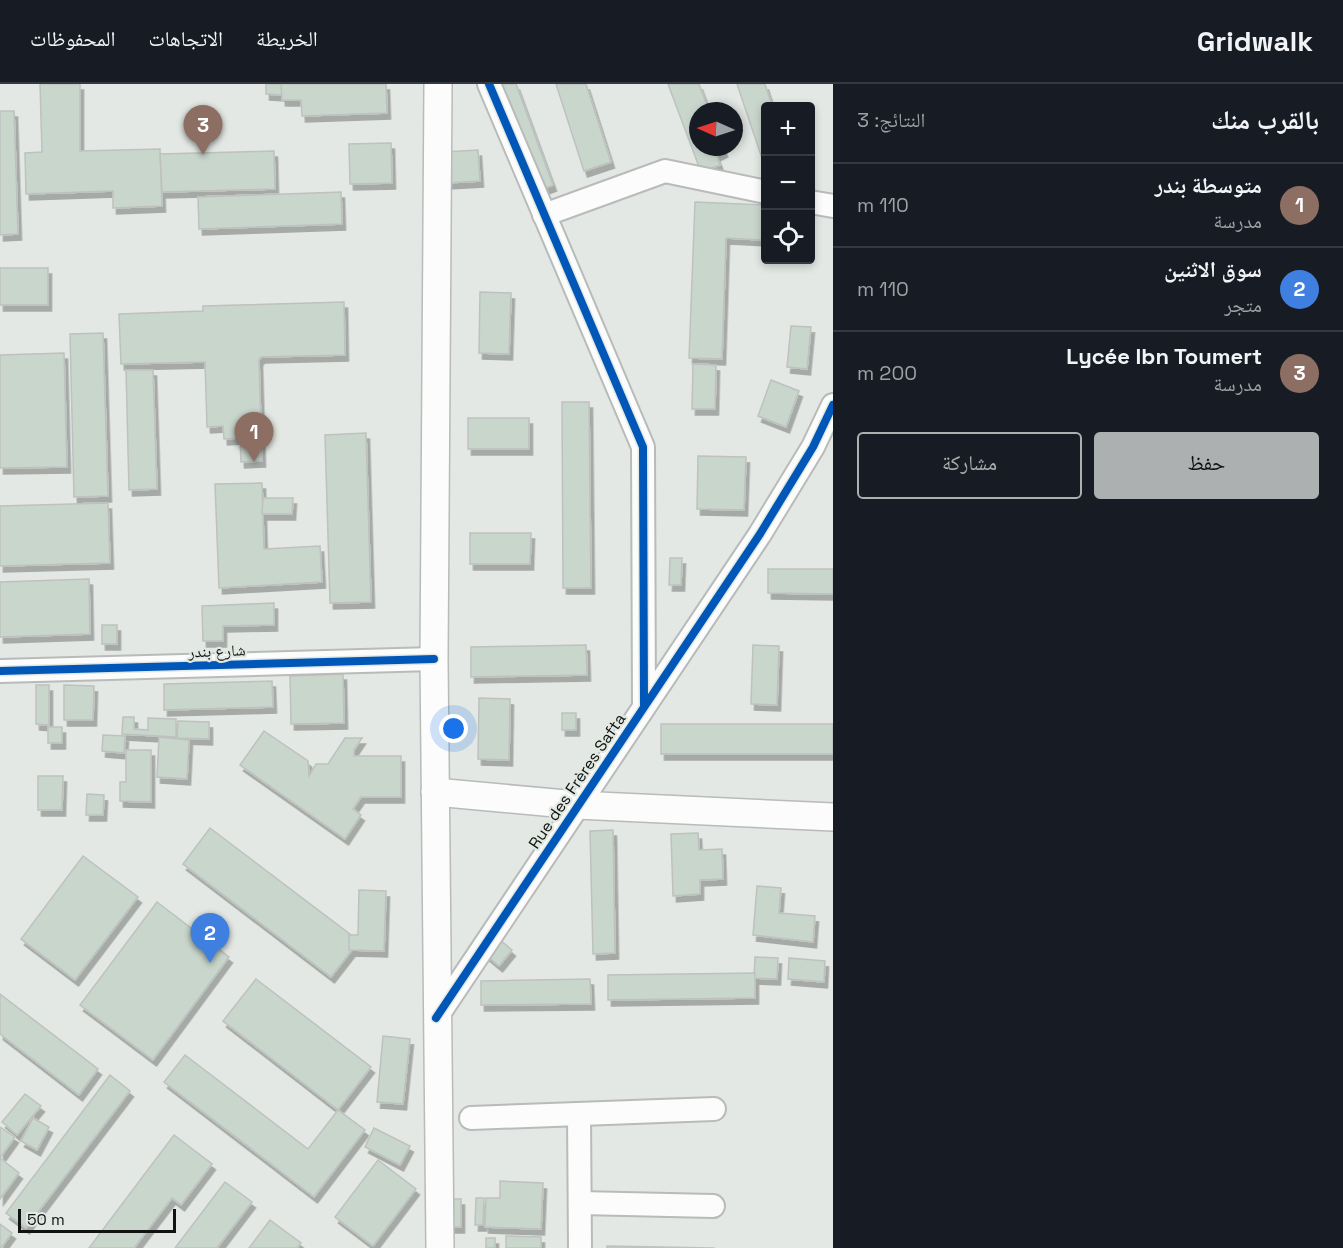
<!DOCTYPE html>
<html lang="ar">
<head>
<meta charset="utf-8">
<style>
	:root { --surface:#171b24; --page:#242831; --text:#f1f3f6; --muted:#9ea1a6; --line:#363941; --accent:#adb0b0 }
	body { margin:0; font-family:"Space Grotesk","Noto Naskh Arabic",sans-serif; background:var(--page); color:var(--text); direction:rtl }
	.controls { position:absolute; right:18px; top:18px; display:grid; overflow:hidden; border-radius:6px; box-shadow:0 3px 9px #0003 }
	.controls button { width:54px; height:54px; display:grid; place-items:center; padding:0; border:0; border-bottom:2px solid var(--line); background:var(--surface); color:var(--text); font:30px sans-serif }
	.compass { position:absolute; left:689px; top:18px; width:54px; height:54px; border-radius:50%; background:var(--surface); box-shadow:0 3px 9px #0003; rotate:273deg }
	.scale { position:absolute; left:18px; bottom:15px; width:158px; box-sizing:border-box; padding-left:6px; border:3px solid #101311; border-top:0; font-size:16px; line-height:21px; white-space:nowrap; color:#101311; -webkit-text-stroke:4px #e2e9e3; paint-order:stroke }
	.you { position:absolute; left:454px; top:645px; width:21px; height:21px; margin:-15px; border:4px solid #fff; border-radius:50%; background:#1a73e8; box-shadow:0 0 0 9px #1a73e833 }
	.badge { display:grid; place-items:center; width:39px; height:39px; border-radius:50%; background:var(--accent); color:#fff; font-size:20px; font-weight:700 }
	.pin { position:absolute; translate:-50% -50px; filter:drop-shadow(0 2px 3px #0008) }
	.pin::after { content:''; position:absolute; top:32px; width:21px; height:18px; background:inherit; clip-path:polygon(0 0,100% 0,50% 100%) }
	.list { margin:0; padding:0; list-style:none }
	h2 { display:flex; justify-content:space-between; align-items:center; height:78px; margin:0; padding:0 24px; font-size:26px }
	h2 small { font-size:20px; font-weight:400; color:var(--muted) }
	.list li { display:grid; grid-template-columns:39px 1fr auto; gap:18px; align-items:center; box-sizing:border-box; height:84px; padding:0 24px; border-top:2px solid var(--line) }
	.list b { display:block; font-size:22px; white-space:nowrap }
	.list p { margin:0; font-size:20px; white-space:nowrap; color:var(--muted) }
	.list em { font-size:20px; font-style:normal; color:var(--muted) }
	.actions { display:flex; gap:12px; padding:18px 24px }
	.actions a { flex:1; padding:14px 0; border:2px solid var(--accent); border-radius:6px; text-align:center; font-size:21px; color:var(--accent) }
	.actions .main { background:var(--accent); color:#111 }
	.icon { flex:none; width:33px; height:33px; fill:none; stroke:currentColor; stroke-width:2; stroke-linecap:round; stroke-linejoin:round }
	.map { position:relative; flex:none; width:833px; height:1164px; overflow:hidden; direction:ltr }
	header { display:flex; align-items:center; gap:36px; box-sizing:border-box; height:84px; padding:0 30px; background:var(--surface); border-bottom:2px solid var(--line) }
	header strong { font-size:28px }
	nav { display:flex; gap:33px; margin-inline-start:auto; font-size:21px }
	main { display:flex }
	aside { flex:1; background:var(--surface) }
	.map>svg:first-child { display:block }
	.building { fill:#c8d6cc; stroke:#bec2bf; stroke-width:1.5; filter:url(#shadow) }
	.lines { fill:none; stroke-linecap:round; stroke-linejoin:round }
	.minor-casing { stroke:#b8bbb9; stroke-width:26 }
	.major-casing { stroke:#b8bbb9; stroke-width:30 }
	.minor { stroke:#fbfcfb; stroke-width:22 }
	.major { stroke:#fbfcfb; stroke-width:27 }
	.cycleway-casing { stroke:#e2e9e3; stroke-width:11 }
	.cycleway { stroke:#0057b8; stroke-width:8 }
	.labels { text-anchor:middle; dominant-baseline:central; stroke-width:4.5; stroke-linejoin:round; paint-order:stroke }
	.street-label { font-size:16px; fill:#101311; stroke:#e2e9e3 }
</style>
</head>
<body>
<header>
<strong>Gridwalk</strong>
<nav><a>الخريطة</a><a>الاتجاهات</a><a>المحفوظات</a></nav>
</header>
<main>
<aside>
<h2>بالقرب منك<small>النتائج: 3</small></h2>
<ul class="list">
<li><span class="badge" style="background:#8d6e63">1</span><div><b>متوسطة بندر</b><p>مدرسة</p></div><em>110 m</em></li>
<li><span class="badge" style="background:#3f7fe0">2</span><div><b>ﺳﻮق اﻻﺛﻨﻴﻦ</b><p>متجر</p></div><em>110 m</em></li>
<li><span class="badge" style="background:#8d6e63">3</span><div><b>Lycée Ibn Toumert</b><p>مدرسة</p></div><em>200 m</em></li>
</ul>
<div class="actions"><a class="main">حفظ</a><a>مشاركة</a></div>
</aside>
<div class="map">
<svg width="833" height="1164" viewBox="0 0 833 1164">
	<defs>
		<filter id="shadow"><feDropShadow dx="3.5" dy="6" stdDeviation="0" flood-color="#0004"/></filter>
	</defs>
	<rect width="100%" height="100%" fill="#e3e8e4"/>
	<!-- building -->
	<g class="building">
		<path d="M40,0H80V67L160,65L162,122L113,124V107L26,110L25,69L42,68Z"/>
		<path d="M266,0H282V11L266,10Z"/>
		<path d="M281,0H386L387,29L302,32L301,16H282Z"/>
		<path d="M486,0H516L553,101L527,111Z"/>
		<path d="M556,0H586L611,78L584,87Z"/>
		<path d="M668,0H699L709,27H698V63H723L724,67L716,71L720,81L701,88Z"/>
		<path d="M737,0H765L772,22H766V86Z"/>
		<path d="M0,27H14L18,150L0,151Z"/>
		<path d="M391,59L392,99L350,100L349,60Z"/>
		<path d="M478,66L480,97L446,99L444,68Z"/>
		<path d="M274,67L275,105L162,108L160,70Z"/>
		<path d="M341,108L342,140L199,145L198,113Z"/>
		<path d="M695,118L766,121V156L726,154L722,275L689,274Z"/>
		<rect x="0" y="184" width="48" height="37"/>
		<path d="M480,208L511,209L509,270L479,269Z"/>
		<path d="M344,218L345,271L261,273L259,276L262,377L241,378L240,354L224,355L223,342L207,343L205,278L121,280L119,230L203,227V222Z"/>
		<path d="M791,242L811,243L807,285L787,283Z"/>
		<path d="M103,249L108,412L74,413L70,250Z"/>
		<path d="M64,269L67,383L0,384V271Z"/>
		<path d="M693,280L716,281L715,325H692Z"/>
		<path d="M126,286H153L157,405L129,406Z"/>
		<path d="M771,296L799,307L786,343L758,332Z"/>
		<path d="M562,318H589L591,504H563Z"/>
		<rect x="468" y="334" width="61" height="31"/>
		<path d="M366,349L371,518L330,519L325,351Z"/>
		<path d="M698,372L746,373L744,426L697,425Z"/>
		<path d="M262,399L264,465L320,462L322,498L219,504L215,400Z"/>
		<path d="M263,414H293L292,430H262Z"/>
		<path d="M108,419L110,479L0,482V422Z"/>
		<path d="M470,449H531L530,480H470Z"/>
		<path d="M670,474H682L681,501H669Z"/>
		<path d="M768,485H833V510L768,509Z"/>
		<path d="M89,495L90,550L0,553V498Z"/>
		<path d="M274,519V541L223,542V557H203L202,522Z"/>
		<rect x="102" y="541" width="15" height="19"/>
		<path d="M586,561L587,591L471,593V563Z"/>
		<path d="M753,561L779,562L777,621L751,620Z"/>
		<path d="M343,590L344,639L291,640L290,592Z"/>
		<path d="M272,597L273,623L164,626V600Z"/>
		<path d="M36,601H49V641L36,640Z"/>
		<path d="M64,601L94,602L93,636H64Z"/>
		<path d="M479,614L510,615L509,676L478,675Z"/>
		<rect x="562" y="629" width="14" height="17"/>
		<path d="M123,633H134V645L148,646V634L176,635V653L122,650Z"/>
		<path d="M178,637L209,638V655L177,654Z"/>
		<rect x="661" y="640" width="172" height="30"/>
		<rect x="48" y="643" width="14" height="16"/>
		<path d="M264,647L308,677L309,692L316,680H328L345,654H362L354,666V672H401V713H361L353,725L361,731L345,755L240,681Z"/>
		<path d="M103,651L125,652L124,669L102,667Z"/>
		<path d="M159,653L189,656L187,695L157,693Z"/>
		<path d="M126,666H151V718L120,717V698H126Z"/>
		<path d="M38,692H63L62,726H38Z"/>
		<path d="M87,710L104,711L103,731H86Z"/>
		<path d="M210,744L359,857L331,893L183,780Z"/>
		<path d="M613,746L615,869L593,870L590,747Z"/>
		<path d="M698,749L699,766L722,765L723,795L700,796V810L673,812L671,750Z"/>
		<path d="M83,772L138,813L75,896L21,855Z"/>
		<path d="M757,802L781,804L779,829L815,832L813,858L753,851Z"/>
		<path d="M359,806L386,807L384,867L349,866V851H358Z"/>
		<path d="M157,818L229,873L153,976L80,921Z"/>
		<path d="M499,855L512,866L499,882L486,871Z"/>
		<path d="M755,873L778,874L777,895L754,894Z"/>
		<path d="M789,874L825,877L824,898L788,895Z"/>
		<path d="M755,889V914L608,916V891Z"/>
		<path d="M256,895L371,983L338,1026L223,937Z"/>
		<path d="M590,895L591,920L481,921V897Z"/>
		<path d="M0,910L98,985L79,1011L0,950Z"/>
		<path d="M383,952L410,955L403,1020L377,1018Z"/>
		<path d="M185,971L308,1065L338,1026L365,1046L314,1113L164,998Z"/>
		<path d="M110,991L130,1007L26,1144L6,1129Z"/>
		<path d="M25,1010L41,1022L17,1051L2,1038Z"/>
		<path d="M33,1034L49,1043L37,1066L21,1057Z"/>
		<path d="M0,1043L15,1053L0,1074Z"/>
		<path d="M374,1044L410,1062L400,1081L365,1063Z"/>
		<path d="M174,1051L212,1080L181,1121L172,1114L134,1164H89Z"/>
		<path d="M0,1074L19,1089L0,1115Z"/>
		<path d="M378,1076L416,1105L373,1162L335,1133Z"/>
		<path d="M500,1097L543,1099L541,1145L485,1143L486,1114H500Z"/>
		<path d="M225,1098L252,1118L217,1164H175Z"/>
		<path d="M476,1114H484L483,1141H475Z"/>
		<rect x="442" y="1115" width="19" height="28"/>
		<path d="M270,1136L301,1159L297,1164H249Z"/>
		<path d="M0,1140L12,1149L1,1164H0Z"/>
		<path d="M506,1152L541,1153V1164H506Z"/>
		<rect x="486" y="1154" width="9" height="10"/>
		<path d="M607,1162L715,1164H607Z"/>
	</g>
	<g class="lines">
		<defs>
			<g id="minor">
				<path d="M489,0L643,363L644,621"/>
				<path d="M810,118L833,122"/>
				<path d="M544,131L665,87L766,108"/>
				<path d="M0,587L434,575"/>
				<path d="M436,934L760,450L813,363L833,321"/>
				<path d="M579,1030L580,1164"/>
				<path d="M471,1034L714,1025"/>
				<path d="M580,1119L713,1122"/>
			</g>
			<g id="major">
				<path d="M438,0L434,575L440,1164"/>
				<path d="M435,708L577,721L833,733"/>
			</g>
		</defs>
		<!-- minor casing -->
		<use href="#minor" class="minor-casing"/>
		<!-- major casing -->
		<use href="#major" class="major-casing"/>
		<!-- minor -->
		<use href="#minor" class="minor"/>
		<!-- major -->
		<use href="#major" class="major"/>
		<defs>
			<g id="cycleway">
				<path d="M489,0L643,363L644,621"/>
				<path d="M0,587L434,575"/>
				<path d="M436,934L760,450L813,363L833,321"/>
			</g>
		</defs>
		<!-- cycleway casing -->
		<use href="#cycleway" class="cycleway-casing"/>
		<!-- cycleway -->
		<use href="#cycleway" class="cycleway"/>
	</g>
	<g class="labels">
		<!-- street labels -->
		<g class="street-label">
			<text transform="translate(217 567) rotate(-2)">شارع بندر</text>
			<text transform="translate(577 697) rotate(-56)">Rue des Frères Safta</text>
		</g>
	</g>
</svg>
<div class="controls">
<button>+</button>
<button>−</button>
<button><svg class="icon" aria-label="locate" viewBox="0 0 24 24"><circle cx="12" cy="12" r="6"/><path d="M12 2v4M12 18v4M2 12h4M18 12h4"/></svg></button>
</div>
<svg class="compass" viewBox="-18 -18 36 36"><path d="M0-13l5 13h-10z" fill="#e53935"/><path d="M0 13l5-13h-10z" fill="#9ea1a6"/></svg>
<div class="scale">50 m</div>
<div class="you"></div>
<div class="pin badge" style="left:254px;top:378px;background:#8d6e63">1</div>
<div class="pin badge" style="left:210px;top:879px;background:#3f7fe0">2</div>
<div class="pin badge" style="left:203px;top:71px;background:#8d6e63">3</div>
</div>
</main>
</body>
</html>
